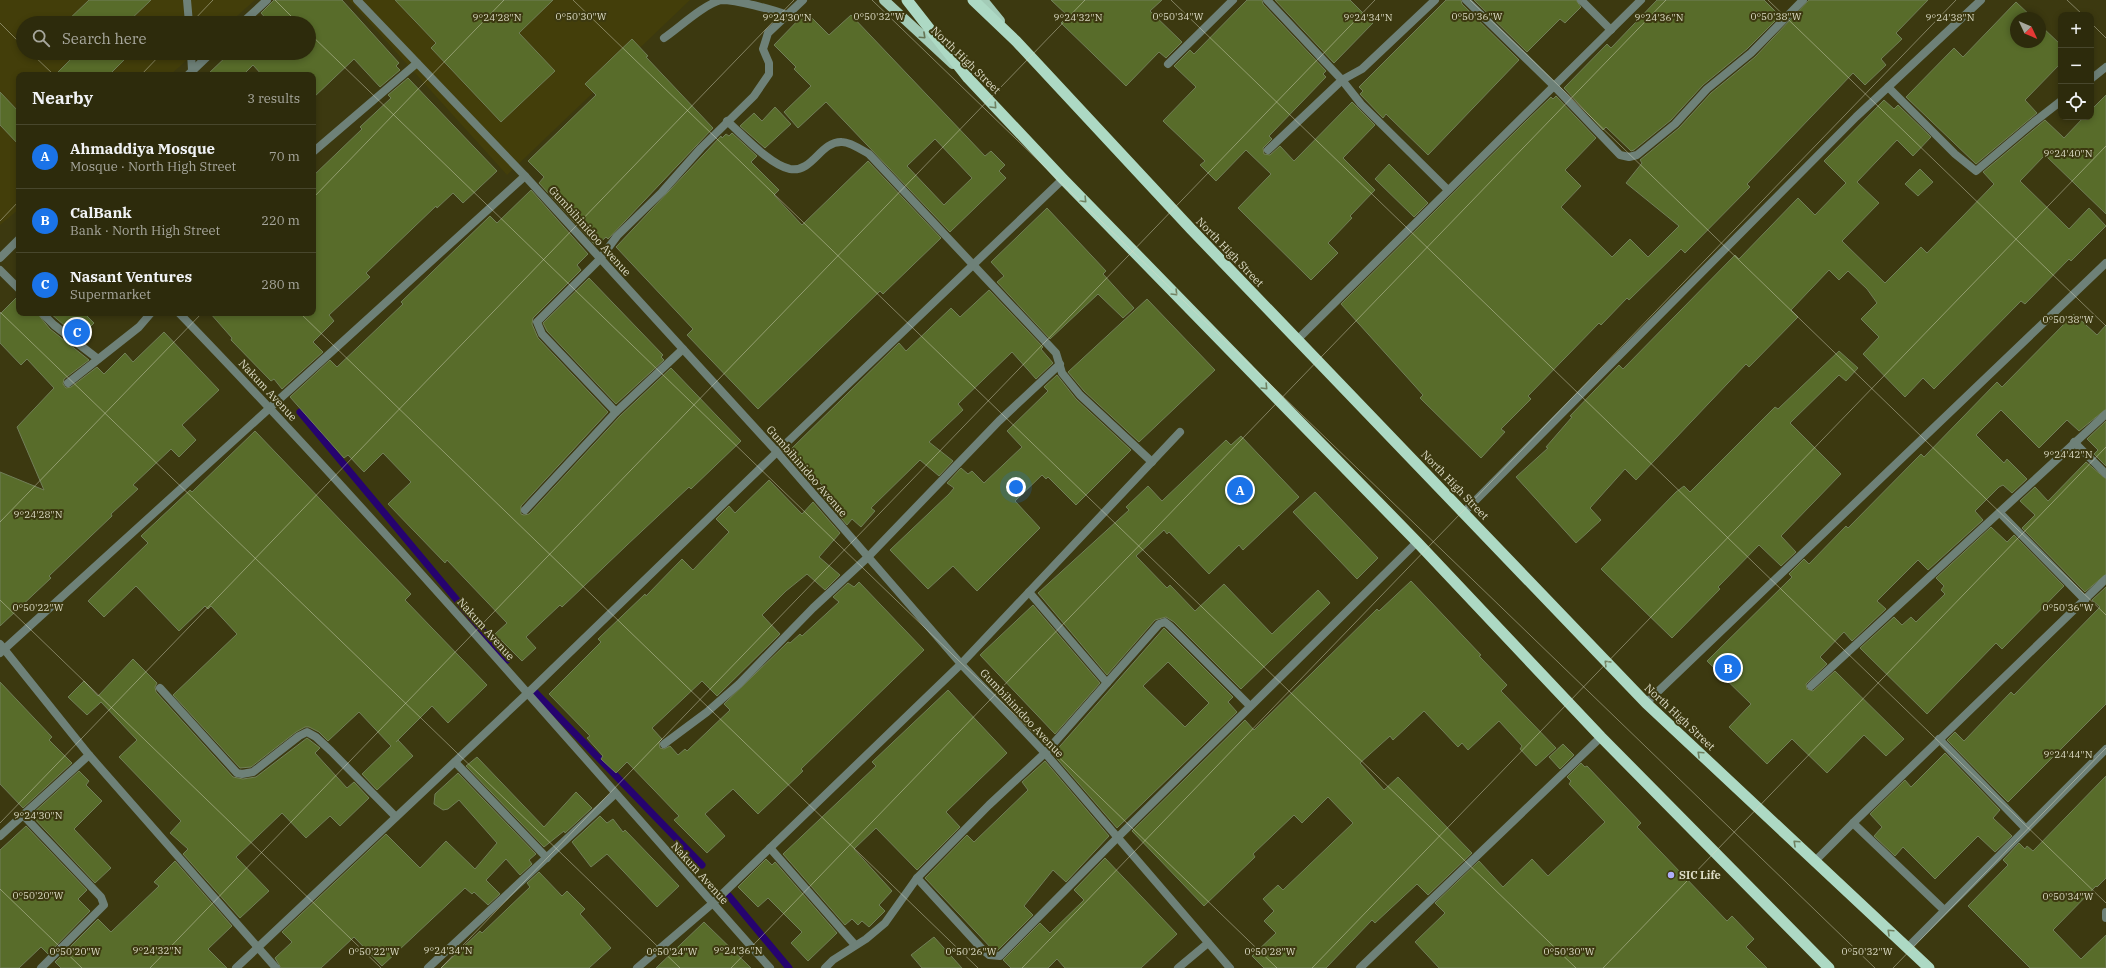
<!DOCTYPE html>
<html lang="en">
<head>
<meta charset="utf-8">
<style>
	:root { --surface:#2d2b0c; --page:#39371a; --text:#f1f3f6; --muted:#a7a79d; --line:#48472d; --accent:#1a73e8 }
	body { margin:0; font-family:"IBM Plex Serif",serif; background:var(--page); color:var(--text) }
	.controls { position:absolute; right:12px; top:12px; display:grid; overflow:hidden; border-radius:8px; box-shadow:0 2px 6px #0003 }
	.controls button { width:36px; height:36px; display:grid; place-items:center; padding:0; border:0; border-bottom:1px solid var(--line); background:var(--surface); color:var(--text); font:20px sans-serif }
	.compass { position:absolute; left:2010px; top:12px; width:36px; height:36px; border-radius:50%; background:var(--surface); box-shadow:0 2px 6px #0003; rotate:134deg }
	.you { position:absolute; left:1016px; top:487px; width:14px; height:14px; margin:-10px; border:3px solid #fff; border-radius:50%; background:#1a73e8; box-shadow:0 0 0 6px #1a73e833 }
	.badge { display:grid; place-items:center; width:26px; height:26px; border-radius:50%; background:var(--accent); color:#fff; font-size:13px; font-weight:700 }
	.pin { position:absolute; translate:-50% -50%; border:2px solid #fff; box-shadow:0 1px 4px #0006 }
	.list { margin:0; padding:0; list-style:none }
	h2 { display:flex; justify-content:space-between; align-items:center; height:52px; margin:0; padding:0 16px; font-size:17px }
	h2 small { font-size:13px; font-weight:400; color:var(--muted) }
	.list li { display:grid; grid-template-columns:26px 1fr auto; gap:12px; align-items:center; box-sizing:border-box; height:64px; padding:0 16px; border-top:1px solid var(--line) }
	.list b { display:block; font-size:15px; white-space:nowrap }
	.list p { margin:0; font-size:13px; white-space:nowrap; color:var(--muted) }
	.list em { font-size:13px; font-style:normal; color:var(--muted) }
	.icon { flex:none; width:22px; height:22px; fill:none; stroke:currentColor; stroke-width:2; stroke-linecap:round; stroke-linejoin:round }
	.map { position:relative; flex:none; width:2106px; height:968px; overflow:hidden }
	.search { position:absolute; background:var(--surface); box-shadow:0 2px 6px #0003; left:16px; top:16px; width:300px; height:44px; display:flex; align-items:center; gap:10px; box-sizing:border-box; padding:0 14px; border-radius:22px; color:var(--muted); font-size:15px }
	.panel { position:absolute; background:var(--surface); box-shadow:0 2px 6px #0003; left:16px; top:72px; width:300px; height:244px; border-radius:8px }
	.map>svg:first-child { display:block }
	.built { fill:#433e0a }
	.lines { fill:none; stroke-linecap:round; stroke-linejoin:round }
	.stream { stroke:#26036f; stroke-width:7 }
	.building { fill:#586c2a; stroke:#717f58; fill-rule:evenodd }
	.minor { stroke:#6e8178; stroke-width:8 }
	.tertiary { stroke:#6e8178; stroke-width:8 }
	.primary { stroke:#a3cbb7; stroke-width:10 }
	.trunk { stroke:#add9c4; stroke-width:11 }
	.oneway { stroke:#657353 }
	.oneway2 { stroke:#6f8161 }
	.ticks { fill:none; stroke:#dcdbc5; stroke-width:1; stroke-opacity:0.45 }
	.poi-dot { fill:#afaefa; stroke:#3c3910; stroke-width:1.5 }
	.labels { text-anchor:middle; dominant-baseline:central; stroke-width:4; stroke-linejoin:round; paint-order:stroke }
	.street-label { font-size:11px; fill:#dcdbc5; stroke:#3c3910 }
	.poi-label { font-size:11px; font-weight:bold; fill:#dcdbc5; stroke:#3c3910; text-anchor:start }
	.ticks-label { font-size:10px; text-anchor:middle; fill:#dcdbc5; stroke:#3c3910; stroke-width:4; stroke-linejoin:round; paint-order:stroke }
</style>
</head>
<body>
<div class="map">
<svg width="2106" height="968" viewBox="0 0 2106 968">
	<rect width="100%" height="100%" fill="#3c3910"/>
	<!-- built -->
	<g class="built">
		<path d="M0,0H255L229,23H23V53H195L170,75H19V209L0,225Z"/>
		<path d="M349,0H690L507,175Z"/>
	</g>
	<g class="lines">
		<!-- stream -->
		<g class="stream">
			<path d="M300,412L507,660"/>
			<path d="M532,689L702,865"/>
			<path d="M729,896L789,968"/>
		</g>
	</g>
	<!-- building -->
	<g class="building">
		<path d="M89,0H151L127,23H65Z"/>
		<path d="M274,0H342L399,63L396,66L400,70L380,87L354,59L313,98V75H262L253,65L243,75H207L230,53H309V23H270L261,13Z"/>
		<path d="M395,0H553L519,33L555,71L501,122L431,48L436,43Z"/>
		<path d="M1051,0H1162L1150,11L1182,42L1166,58L1159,52L1126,86L1061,23L1068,16Z"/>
		<path d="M1247,0H1262L1263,4L1326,71L1323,74L1326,77L1269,136L1272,139L1263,148L1264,154L1270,155L1280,146L1294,161L1352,102L1375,125L1343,158L1375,190L1350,216L1352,218L1328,243L1338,253L1311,280L1238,208L1271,174L1246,150L1216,181L1200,165L1205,161L1163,121L1196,87L1174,66L1190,50L1194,54Z"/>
		<path d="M1275,0H1350L1373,23L1334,63Z"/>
		<path d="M1446,0H1461L1462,4L1519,60L1428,155L1386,114L1383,118L1360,94L1363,91L1359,87Z"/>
		<path d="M1474,0H1576L1581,7L1565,23L1560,19L1527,52Z"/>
		<path d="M1657,0H1764L1780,16L1747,49L1703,85L1671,120L1634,150L1631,151L1606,127L1603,130L1564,88L1607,44L1611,48Z"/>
		<path d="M1809,0H1928L1896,33L1902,39L1881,59L1886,65L1865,85L1853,73L1747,184L1750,187L1685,253L1681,249L1629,300L1627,298L1601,325L1599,323L1528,396L1531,399L1501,429L1505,432L1481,458L1420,398L1423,395L1341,304L1526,121L1551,97L1553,99L1556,96L1596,138L1565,170L1581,186L1561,207L1612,257L1630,239L1648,257L1679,226L1626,183L1642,163L1640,160L1679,128L1711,93L1755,57Z"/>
		<path d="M2016,2L2033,18H2016V42H2040V25L2061,45V63L2025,100L2037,113L1976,164L1906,97L1954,48L1963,57Z"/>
		<path d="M806,12L829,35L851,15L985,156L991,151L1005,165L999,171L1006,178L950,232L826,102L798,128L784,112L811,86L794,69L796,67L774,45ZM935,139L972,178L944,205L907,166Z"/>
		<path d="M632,39L648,56L646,57L713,128L608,239L606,237L596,246L539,183L544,177L528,161L596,95L585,84Z"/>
		<path d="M75,53H131L109,75H55L76,54Z"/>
		<path d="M408,78L497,171L463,203L453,193L437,208L436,206L366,273L370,277L329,315L334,321L313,342L323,352L282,389L274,379L271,381L231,340L232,338L210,313H313V176L362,129L360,127L391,98L388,95Z"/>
		<path d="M0,92L19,112V145L0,125Z"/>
		<path d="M2106,95V214L2045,155L2020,181L2069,229L2089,208L2106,226L2071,261L2069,259L2025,304L2021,301L1934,389L1923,378L1905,397L1863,354L1879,337L1861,319L1877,303L1867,289L1848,271L1839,280L1829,270L1791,310L1798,317L1749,367L1746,364L1636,480L1625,469L1590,508L1601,520L1576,543L1516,477L1548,448L1546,447L1572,417L1570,416L1619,365L1623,369L1735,255L1739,259L1798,198L1815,215L1846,183L1824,161L1884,100L1894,109L1898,105L1931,137L1913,156L1897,140L1857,182L1879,203L1842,241L1885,283L1921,247L1927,253L1994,184L1983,172L2045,120L2064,138L2084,117H2091V110Z"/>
		<path d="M775,107L791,124L765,148L740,126L754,113L762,121Z"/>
		<path d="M732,133L757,156L751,162L779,190L774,195L802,225L868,161L941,238L883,294L880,291L758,409L687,335L693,329L616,247L721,136L722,138L726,134L729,136Z"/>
		<path d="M1389,164L1428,203L1414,217L1375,179Z"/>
		<path d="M1920,169L1933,182L1918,196L1905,184Z"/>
		<path d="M531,190L588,254L577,265L581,270L533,318L532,324L538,338L608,412L521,506V514L524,515L529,514L620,416L671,368L741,441L691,489L689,487L627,545L562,607L560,605L526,637L536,648L522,661L495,634L507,623L447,560L445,563L388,504L411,482L383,453L364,472L348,455L344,458L290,397L330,360L337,367L403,304L401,302L490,216L497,223Z"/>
		<path d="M1047,208L1106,271L1103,274L1134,308L1123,318L1098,294L1050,339L997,282L1004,276L991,262Z"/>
		<path d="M589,278L663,355L661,357L664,360L616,404L547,331L543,323Z"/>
		<path d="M989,290L1043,347L1041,349L1053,363L1036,379L1012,352L958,404L963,410L929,442L953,461L939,476L920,460L871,508L875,511L861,527L852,519L847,525L821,494L826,489L789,451L899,343L906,351L951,308L960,317Z"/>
		<path d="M19,295V313H37L50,329L89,360L64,379L63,384L66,388L71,387L97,367L104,374L125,353L133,362L164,332L219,390L182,425L196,440L179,457L171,449L133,485L138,489L111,514L112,516L49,576L51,578L0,626V472L44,490L17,427L54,388L27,359L21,365L0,343V314Z"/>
		<path d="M1147,299L1215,370L1139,442L1084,391L1068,372Z"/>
		<path d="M50,313H84L94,323L79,338Z"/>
		<path d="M2074,314L2097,335L2106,325V409L2079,431L2067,420L2039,448L2001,410L1976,435L2004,463L2007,459L2027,479L2012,493L2003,485L1999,487L1975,511L1983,520L1928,570L1918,560L1877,601L1886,609L1852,641L1844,632L1820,657L1827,664L1806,684L1807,689L1813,691L1835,671L1904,739L1886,756L1864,735L1827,773L1792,739L1767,764L1729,727L1751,704L1707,661L1792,577L1789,574L1804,559L1809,564L1846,526L1848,528L1921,454L1924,457L1997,382L2002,387Z"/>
		<path d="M1839,351L1858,368L1846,381L1839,375L1790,423L1841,474L1781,536L1796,552L1781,566L1759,545L1718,587L1720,589L1672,638L1601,569L1676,492L1684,486L1690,492L1775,407L1778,409Z"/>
		<path d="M1057,375L1076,399L1131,450L1076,505L1048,477L1046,479L1042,475L1015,501L1040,528L977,591L953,566L928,589L890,550L949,494L954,488L947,483L961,468L968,474L972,471L984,483L1022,447L1007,431L1048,391L1044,387Z"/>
		<path d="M2106,421V466L2094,454L2098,450L2087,439Z"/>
		<path d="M255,431L411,594L405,600L487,685L448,723L432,706L396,742L398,740L413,756L377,790L362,774L391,746L359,712L328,741L319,732L309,727H305L296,732L251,767L240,768L173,695L237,634L211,606L208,609L205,606L179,631L136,586L104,617L88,601L148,543L141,536L190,490L192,492Z"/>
		<path d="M1241,436L1299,497L1243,550L1239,545L1209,574L1169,532L1167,534L1164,530L1136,556L1167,588L1170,585L1195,611L1224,584L1272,634L1318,590L1330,603L1241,689L1174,622L1166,617L1155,620L1107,675L1038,593L1129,510L1126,507L1148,486L1162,501L1226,440L1231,445Z"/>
		<path d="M2086,462L2106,479V574L2085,592L2022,528L2035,515L2020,501L2035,487L2048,501Z"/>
		<path d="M769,480L802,514L813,502L840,533L819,557L840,575L825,590L807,574L786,591L762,615L780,634L717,696L702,681L652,728L662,739L659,742L660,748L664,749L670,746L678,755L685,749L687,751L730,710L724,704L788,642L790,643L800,634L802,636L839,602L833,597L848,583L854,587L859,582L924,650L801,769L803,771L758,814L733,789L705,814L725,836L707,853L674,820L679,816L627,762L616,773L601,759L603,756L587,738L590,736L549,694L601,642L598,639L645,594L646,596L682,559L693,570L729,532L716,519L729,506L735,513Z"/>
		<path d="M1315,492L1378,558L1357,579L1293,512Z"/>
		<path d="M1991,527L2007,542L2014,535L2064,586L2002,649L1996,643L1927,714L1860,648L1894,617L1902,625L1911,617L1916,622L1945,594L1941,590L1944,586L1936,578Z"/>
		<path d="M1411,581L1481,655L1479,656L1507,685L1501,691L1556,748L1536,766L1520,749L1522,746L1499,721L1468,750L1462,743L1458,747L1424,711L1393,740L1390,736L1360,763L1384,790L1398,777L1472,853L1428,895L1417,884L1375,923L1372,920L1326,968H1264L1252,956L1276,933L1264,921L1274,911L1263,899L1278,885L1283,890L1353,823L1328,797L1302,823L1294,815L1253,854L1255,857L1204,906L1132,831L1245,720L1254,730L1377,609L1379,611Z"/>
		<path d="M2106,587V704L2008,802L1947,740L1955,732L1964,741L2011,692L2014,695L2100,607L2092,600Z"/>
		<path d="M1033,605L1100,683L1055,734L980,655Z"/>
		<path d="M1164,628L1233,697L1228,702L1237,712L1117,828L1053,754ZM1168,662L1209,703L1185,727L1143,686Z"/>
		<path d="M133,659L157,683L155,687L156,692L233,777L243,779L256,777L307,738L320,748L315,753L347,788L354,782L369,798L340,826L330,816L306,838L282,813L236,857L269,891L240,918L183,854L188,849L170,833L181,821L119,757L137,740L101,702L87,715L68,697L84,681L98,696Z"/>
		<path d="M0,682L52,737L49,740L72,763L23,808L0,784Z"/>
		<path d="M948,690L1007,753L946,812L960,827L917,870L876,828L854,849L892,891L879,905L885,911L869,927L862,921L858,925L852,919L845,925L783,854L876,766L872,762Z"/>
		<path d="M1563,744L1574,755L1560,769L1549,757Z"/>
		<path d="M1945,753L2000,810L1993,818L2012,836L1995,852L1978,836L1935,879L1903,847L1895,856L1874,836L1882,827L1870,814L1905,780L1911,787Z"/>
		<path d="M477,757L544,827L576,792L592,808L565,833L564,831L544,847L466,766Z"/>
		<path d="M1045,761L1109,836L1066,882L1053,870L1024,906L1033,915L998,950H993L925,878L967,835L974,842L1028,790L1022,782Z"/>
		<path d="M1581,763L1585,767L1587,766L1641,823L1637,827L1727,921L1732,916L1754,939L1746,947L1767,968H1439L1415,942L1445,913L1435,903L1479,861L1503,887L1532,859L1548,876L1605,822L1569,784L1571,781L1567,777Z"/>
		<path d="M79,771L89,781L86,785L102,801L74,829L111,868L95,883L31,815Z"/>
		<path d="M458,773L536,854L529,860L532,864L520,875L506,859L486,880L500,894L488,905L474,892L472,894L465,888L382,966L354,937L321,968H281L275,958L292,942L282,932L386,834L420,868L446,841L475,869L497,843L459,800L448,809L443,810L434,804L435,794Z"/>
		<path d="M2106,776V878L2097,887L2096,886L2053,930L2081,959L2106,935V968H2030L1968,906L2008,865L2003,860L2019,843L2025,849L2027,846L2033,851Z"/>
		<path d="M600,816L607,823L613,819L623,832L625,830L679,886L657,907L607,854L591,867L572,842Z"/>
		<path d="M26,826L87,890L78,899L90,911L48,954L41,947L19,968H0V850Z"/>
		<path d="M1105,858L1177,934L1141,968H1065L1057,959L1048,968H1011L1003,960L1040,923L1050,933L1084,900L1074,890Z"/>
		<path d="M766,859L772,865L775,862L837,933L808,961L791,943L802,932L768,898L758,907L738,887Z"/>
		<path d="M175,861L232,926L208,949L227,968H61L55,962L98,919L111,932L159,886L154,882Z"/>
		<path d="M539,872L562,896L567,891L585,909L580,914L611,948L589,968H441L480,931L482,933L530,887L527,883Z"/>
		<path d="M704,922L751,968H656Z"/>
		<path d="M934,937L962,968H922L911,955Z"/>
	</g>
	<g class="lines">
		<!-- minor -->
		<g class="minor">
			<path d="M357,0L525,176L777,452L961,664L1045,753L1230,968"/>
			<path d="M1267,0L1342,80L1268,150"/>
			<path d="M1435,0L1362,69L1342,80L1361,104L1448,190"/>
			<path d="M1466,0L1554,86L1620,155L1629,157L1637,155L1675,124L1707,89L1751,53L1803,0"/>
			<path d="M1581,0L1611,30"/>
			<path d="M664,38C680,27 703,5 721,0C737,0 771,9 787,15"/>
			<path d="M1168,64L1233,0"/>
			<path d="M2091,79L2106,67"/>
			<path d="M1888,87L1955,154L1976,171L2034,122L2061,101"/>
			<path d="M727,121C743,135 770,165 790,169C813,173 820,141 842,142C850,142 862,150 869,154L1056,353L1062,373L1080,395L1152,462"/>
			<path d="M313,152L417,63"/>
			<path d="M0,270L19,289"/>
			<path d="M42,313L54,325L98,359"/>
			<path d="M179,313C383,524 575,748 770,968"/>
			<path d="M1297,340L1641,0"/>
			<path d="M68,383L139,327L151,313"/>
			<path d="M616,412L542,334L537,322L600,259L617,236L662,192L701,148L754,96L769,74V63L763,49L768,33L803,0"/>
			<path d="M2074,442L2106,474"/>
			<path d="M525,510L616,412L683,349"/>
			<path d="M1464,512L1856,117L1981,0"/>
			<path d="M2000,513L2085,600"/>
			<path d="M1029,592L1107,683"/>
			<path d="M0,644L89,755L276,968"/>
			<path d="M0,653L525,176"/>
			<path d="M1811,686L2106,414"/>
			<path d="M160,688L237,773L242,774L253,772L299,736L307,732L316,737L331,751L396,817"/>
			<path d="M1646,703L2106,263"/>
			<path d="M1939,739L2026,829"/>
			<path d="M664,744L707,712L739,684L813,608L868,557L999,421L1060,364"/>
			<path d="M455,762L547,858"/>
			<path d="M23,815L101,897L104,905L41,968"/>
			<path d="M0,836L89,755"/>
			<path d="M770,848L855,945"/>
			<path d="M1815,861L1853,823"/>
			<path d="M917,878L983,950L989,955L1000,956L1118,837L1417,542"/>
			<path d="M1944,910L1853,823L2106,579"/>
			<path d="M2106,912V918"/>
			<path d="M1907,948L2106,749"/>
			<path d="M236,968L532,689L777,452L1063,179"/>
			<path d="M428,968L615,794"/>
			<path d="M637,968L713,903L961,664L1180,432"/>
			<path d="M825,968L833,960L866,939L885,923L917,878L989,805L1045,753L1159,624L1165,622L1170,626L1250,706"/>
			<path d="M1178,968L1208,943"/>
			<path d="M1360,968L1601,737"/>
		</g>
		<!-- tertiary -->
		<g class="tertiary">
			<path d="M187,0L189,23"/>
			<path d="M242,23L267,0"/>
			<path d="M191,53L192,70"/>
			<path d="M188,75L211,53"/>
			<path d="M0,258L19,239"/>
		</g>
		<!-- primary -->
		<g class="primary">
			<path d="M884,0L953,64"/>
			<path d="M983,0L1000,21"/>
		</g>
		<!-- trunk -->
		<g class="trunk">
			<path d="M907,0L968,78L1063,179L1417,542L1601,737L1829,968"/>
			<path d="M973,0L1016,41L1191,229L1646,703L1929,968"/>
		</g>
	</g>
	<!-- one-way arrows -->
	<defs><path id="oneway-chevron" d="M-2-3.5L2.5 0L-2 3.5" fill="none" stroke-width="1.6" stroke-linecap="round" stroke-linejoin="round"/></defs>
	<use class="oneway" href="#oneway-chevron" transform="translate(923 36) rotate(43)"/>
	<g class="oneway2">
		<use href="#oneway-chevron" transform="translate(994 106) rotate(47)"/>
		<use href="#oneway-chevron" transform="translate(1084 200) rotate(46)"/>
		<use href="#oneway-chevron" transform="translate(1175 293) rotate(46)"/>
		<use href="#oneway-chevron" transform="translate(1265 387) rotate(46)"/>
		<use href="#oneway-chevron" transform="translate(1607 663) rotate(-134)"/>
		<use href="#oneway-chevron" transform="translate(1700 754) rotate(-137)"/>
		<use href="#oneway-chevron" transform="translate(1796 843) rotate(-137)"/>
		<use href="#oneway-chevron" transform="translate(1890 932) rotate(-137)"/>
	</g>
	<!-- ticks -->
	<path class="ticks" d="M275,0L298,23M573,0L1576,968M872,0L1875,968M1171,0L2106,903M1470,0L2106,615M1768,0L2106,326M2067,0L2083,15M0,23L23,46M191,23L213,0M2091,23L2106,38M309,33L1277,968M31,53L54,75M141,75L162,53M313,198L504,0M0,221L19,201M0,312L680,968M300,313L978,968M0,522L202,313M0,600L381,968M0,823L794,0M0,889L82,968M150,968L1085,0M441,968L1375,0M731,968L1666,0M1022,968L1956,0M1312,968L2106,146M1603,968L2106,447M1893,968L2106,748"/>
	<!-- markers -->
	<circle class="poi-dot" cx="1671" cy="875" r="4"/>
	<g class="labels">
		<!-- street labels -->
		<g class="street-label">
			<text transform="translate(966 60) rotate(44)">North High Street</text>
			<text transform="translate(590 231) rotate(48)">Gumbihinidoo Avenue</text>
			<text transform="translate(1230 252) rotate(46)">North High Street</text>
			<text transform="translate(268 390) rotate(47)">Nakum Avenue</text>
			<text transform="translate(807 471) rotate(49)">Gumbihinidoo Avenue</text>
			<text transform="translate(1455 485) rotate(46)">North High Street</text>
			<text transform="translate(486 629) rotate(48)">Nakum Avenue</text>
			<text transform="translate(1022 713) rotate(47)">Gumbihinidoo Avenue</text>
			<text transform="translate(1680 717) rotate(43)">North High Street</text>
			<text transform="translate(700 873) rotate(48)">Nakum Avenue</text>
		</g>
		<!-- poi labels -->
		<g class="poi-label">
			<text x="1679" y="875">SIC Life</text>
		</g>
	</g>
	<g class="ticks-label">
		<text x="581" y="20">0°50'30"W</text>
		<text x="879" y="20">0°50'32"W</text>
		<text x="1178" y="20">0°50'34"W</text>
		<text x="1477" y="20">0°50'36"W</text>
		<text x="1776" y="20">0°50'38"W</text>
		<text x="497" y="21">9°24'28"N</text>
		<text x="787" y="21">9°24'30"N</text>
		<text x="1078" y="21">9°24'32"N</text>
		<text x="1368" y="21">9°24'34"N</text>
		<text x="1659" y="21">9°24'36"N</text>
		<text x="1950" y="21">9°24'38"N</text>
		<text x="2068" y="157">9°24'40"N</text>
		<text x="2068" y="323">0°50'38"W</text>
		<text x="2068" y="458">9°24'42"N</text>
		<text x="38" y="518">9°24'28"N</text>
		<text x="38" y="611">0°50'22"W</text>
		<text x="2068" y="611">0°50'36"W</text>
		<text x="2068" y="758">9°24'44"N</text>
		<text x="38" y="819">9°24'30"N</text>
		<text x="38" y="899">0°50'20"W</text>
		<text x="2068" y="900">0°50'34"W</text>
		<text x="157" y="954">9°24'32"N</text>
		<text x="448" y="954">9°24'34"N</text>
		<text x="738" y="954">9°24'36"N</text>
		<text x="75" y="955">0°50'20"W</text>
		<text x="374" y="955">0°50'22"W</text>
		<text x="672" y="955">0°50'24"W</text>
		<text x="971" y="955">0°50'26"W</text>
		<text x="1270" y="955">0°50'28"W</text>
		<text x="1569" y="955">0°50'30"W</text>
		<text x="1867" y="955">0°50'32"W</text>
	</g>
</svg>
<div class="controls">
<button>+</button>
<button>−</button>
<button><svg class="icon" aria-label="locate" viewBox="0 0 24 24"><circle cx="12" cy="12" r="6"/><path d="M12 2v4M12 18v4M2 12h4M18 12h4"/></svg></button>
</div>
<svg class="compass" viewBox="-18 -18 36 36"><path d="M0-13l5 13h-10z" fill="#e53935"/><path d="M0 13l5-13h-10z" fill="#a7a79d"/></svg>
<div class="you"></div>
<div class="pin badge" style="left:1240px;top:490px">A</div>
<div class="pin badge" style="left:1728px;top:668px">B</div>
<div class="pin badge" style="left:77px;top:332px">C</div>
<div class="search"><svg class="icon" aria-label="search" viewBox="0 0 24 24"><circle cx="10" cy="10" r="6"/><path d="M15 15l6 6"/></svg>Search here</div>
<section class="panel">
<h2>Nearby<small>3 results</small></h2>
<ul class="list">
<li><span class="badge">A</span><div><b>Ahmaddiya Mosque</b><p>Mosque · North High Street</p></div><em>70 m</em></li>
<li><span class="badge">B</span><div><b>CalBank</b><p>Bank · North High Street</p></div><em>220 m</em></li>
<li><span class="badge">C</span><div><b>Nasant Ventures</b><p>Supermarket</p></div><em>280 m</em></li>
</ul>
</section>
</div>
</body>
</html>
